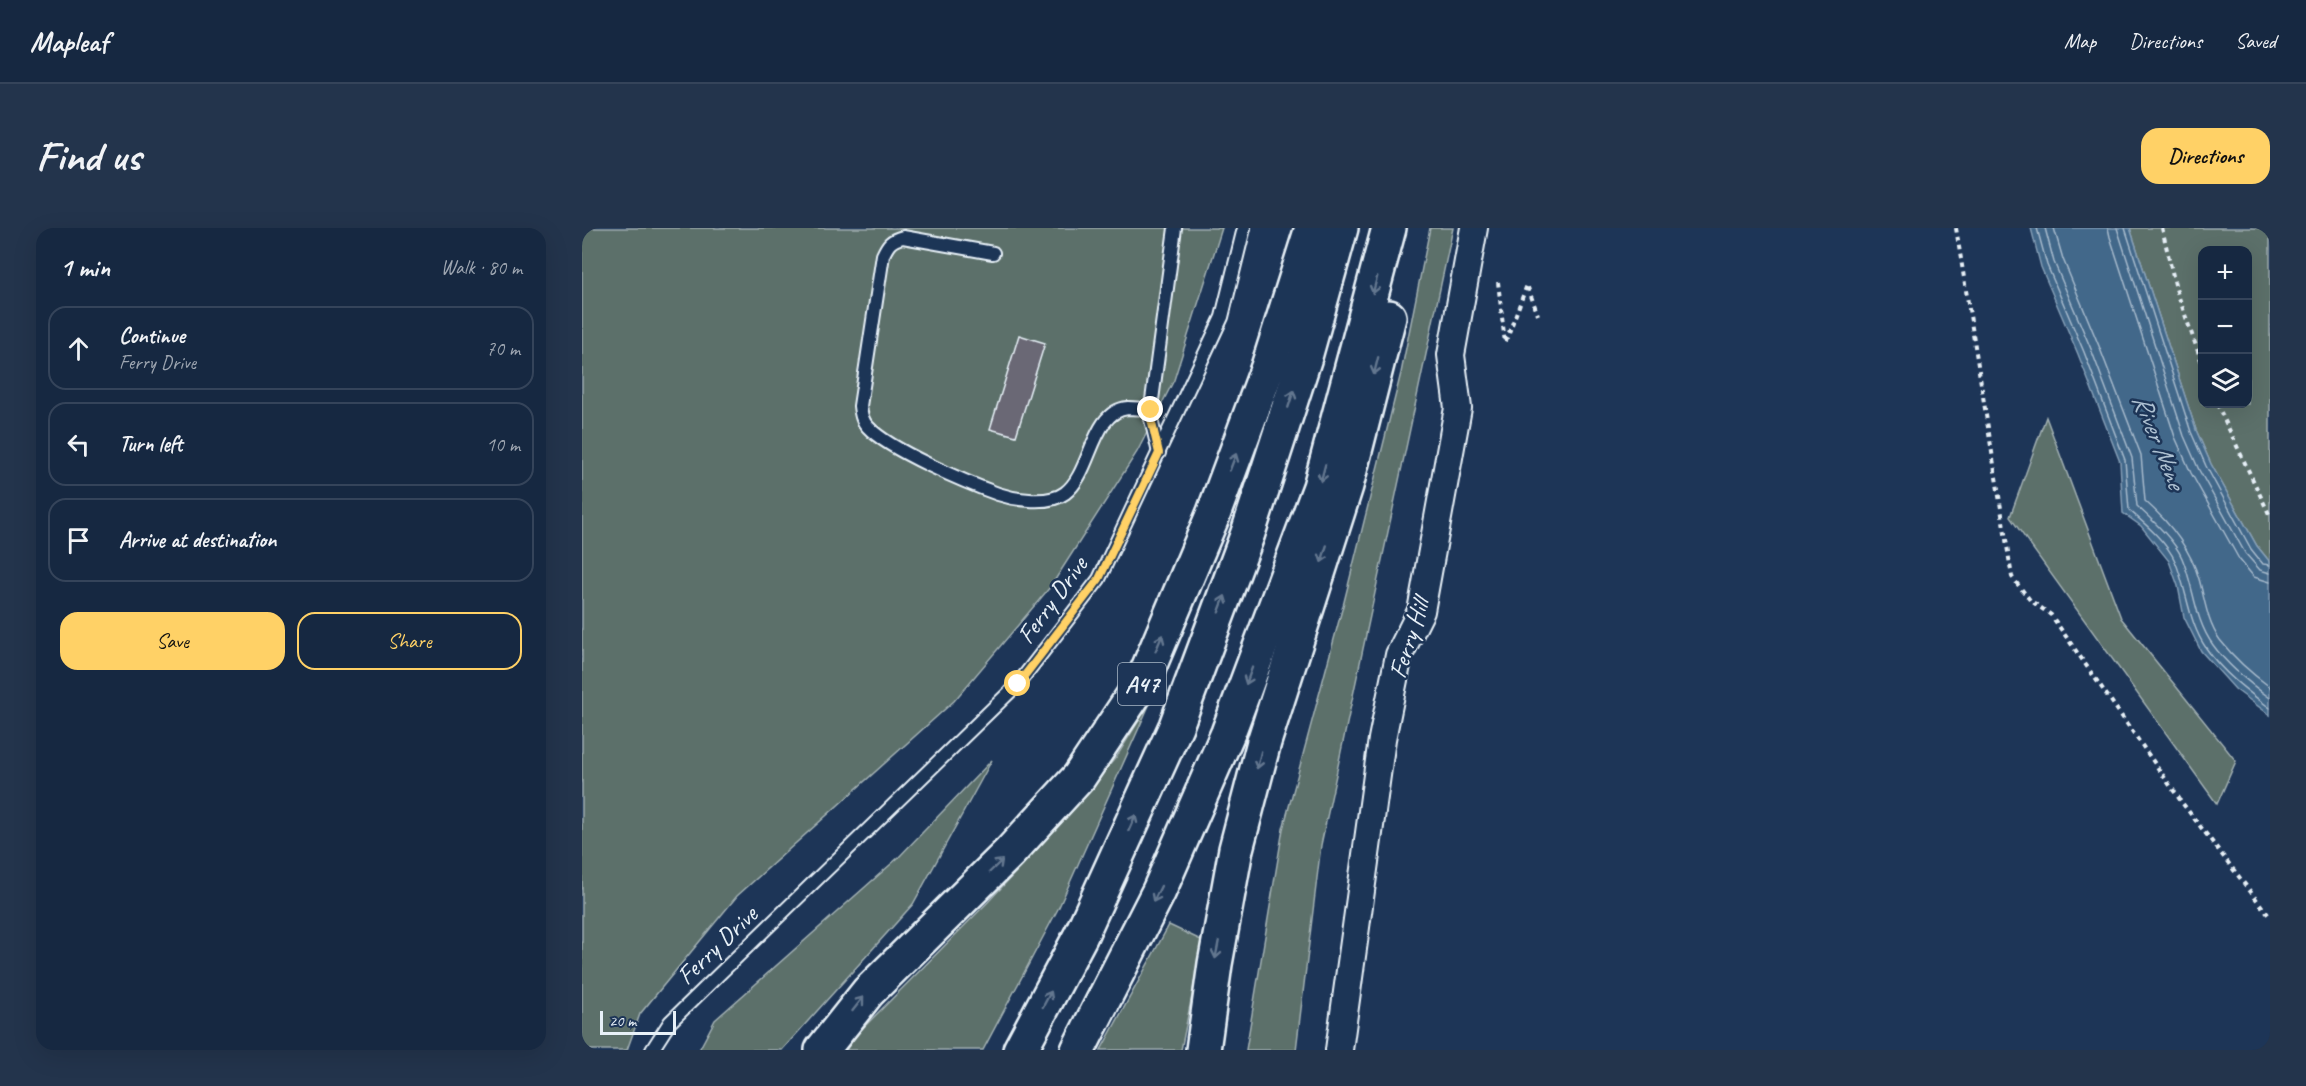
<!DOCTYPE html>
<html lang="en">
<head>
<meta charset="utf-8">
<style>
	:root { --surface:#162841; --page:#23344c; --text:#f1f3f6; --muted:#9ea6b1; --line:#35445a; --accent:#ffd166 }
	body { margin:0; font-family:Caveat,sans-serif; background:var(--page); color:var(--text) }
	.controls { position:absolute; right:18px; top:18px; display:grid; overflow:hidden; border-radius:12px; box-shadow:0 6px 24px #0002 }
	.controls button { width:54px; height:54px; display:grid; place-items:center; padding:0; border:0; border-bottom:2px solid var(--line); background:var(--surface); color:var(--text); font:30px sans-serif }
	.scale { position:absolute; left:18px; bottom:15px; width:76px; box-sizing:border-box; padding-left:6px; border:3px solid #e8f1f8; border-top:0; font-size:16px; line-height:21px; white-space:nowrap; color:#e8f1f8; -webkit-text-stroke:4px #1d3557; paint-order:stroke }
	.stop { position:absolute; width:18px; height:18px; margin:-14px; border:4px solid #ffd166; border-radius:50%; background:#fff }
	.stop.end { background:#ffd166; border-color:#fff; box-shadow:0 2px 6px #0008 }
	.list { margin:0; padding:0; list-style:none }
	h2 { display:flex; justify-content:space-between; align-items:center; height:78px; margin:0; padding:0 24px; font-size:26px }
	h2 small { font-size:20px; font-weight:400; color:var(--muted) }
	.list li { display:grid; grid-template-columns:39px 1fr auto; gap:18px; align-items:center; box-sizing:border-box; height:84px; margin:0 12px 12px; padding:0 12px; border:2px solid var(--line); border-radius:18px }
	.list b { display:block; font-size:22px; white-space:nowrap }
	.list p { margin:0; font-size:20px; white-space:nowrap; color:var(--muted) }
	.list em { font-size:20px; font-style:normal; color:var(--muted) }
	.actions { display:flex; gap:12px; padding:18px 24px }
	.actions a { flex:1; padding:14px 0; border:2px solid var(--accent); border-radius:18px; text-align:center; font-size:21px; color:var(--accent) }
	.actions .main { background:var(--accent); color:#111 }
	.icon { flex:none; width:33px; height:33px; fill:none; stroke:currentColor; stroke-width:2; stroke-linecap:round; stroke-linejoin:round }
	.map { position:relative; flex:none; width:1688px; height:822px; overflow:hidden; border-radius:18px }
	header { display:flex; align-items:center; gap:36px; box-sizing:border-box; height:84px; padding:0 30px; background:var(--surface); border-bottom:2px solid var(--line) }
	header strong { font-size:28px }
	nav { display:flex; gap:33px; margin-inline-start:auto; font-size:21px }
	.intro { display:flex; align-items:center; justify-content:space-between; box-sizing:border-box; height:144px; padding:0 36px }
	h1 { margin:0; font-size:42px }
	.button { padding:15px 27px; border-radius:18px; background:var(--accent); color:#111; font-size:21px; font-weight:700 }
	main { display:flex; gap:36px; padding:0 36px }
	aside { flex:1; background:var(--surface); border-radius:18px; box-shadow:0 6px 24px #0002 }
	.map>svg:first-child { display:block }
	.green { fill:#5b6f6b; stroke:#a2b0b2; stroke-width:1.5; fill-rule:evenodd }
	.water { fill:#42678a; stroke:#849eb6; stroke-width:1.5 }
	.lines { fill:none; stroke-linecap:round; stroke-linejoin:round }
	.shore { stroke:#a6bacc; stroke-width:1.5 }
	.building { fill:#6b6875; stroke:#e8f1f8; stroke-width:1.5 }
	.lane-casing { stroke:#e8f1f8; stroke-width:16 }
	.street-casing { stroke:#e8f1f8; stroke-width:30 }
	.highway-casing { stroke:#e8f1f8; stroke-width:38 }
	.path { stroke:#e8f1f8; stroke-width:4; stroke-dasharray:4.5 4.5; stroke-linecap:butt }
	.lane { stroke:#1d3557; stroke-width:12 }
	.street { stroke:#1d3557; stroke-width:26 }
	.highway { stroke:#1d3557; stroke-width:33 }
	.oneway { stroke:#64778f }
	.route { stroke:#ffd166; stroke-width:8 }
	.labels { text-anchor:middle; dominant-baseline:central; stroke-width:5; stroke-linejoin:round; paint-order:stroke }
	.shield { fill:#1d3557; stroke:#abb9c8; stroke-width:1.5 }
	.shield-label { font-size:24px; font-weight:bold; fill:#e8f1f8 }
	.street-label { font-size:26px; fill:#e8f1f8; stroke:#1d3557 }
	.water-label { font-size:27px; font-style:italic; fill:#aec1d2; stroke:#1d3557 }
</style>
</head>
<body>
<header>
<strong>Mapleaf</strong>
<nav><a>Map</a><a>Directions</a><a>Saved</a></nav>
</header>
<div class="intro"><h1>Find us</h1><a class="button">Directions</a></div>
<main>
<aside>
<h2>1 min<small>Walk · 80 m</small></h2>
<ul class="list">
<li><svg class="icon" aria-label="ahead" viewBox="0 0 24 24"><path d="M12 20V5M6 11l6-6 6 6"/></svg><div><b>Continue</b><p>Ferry Drive</p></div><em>70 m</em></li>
<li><svg class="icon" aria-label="left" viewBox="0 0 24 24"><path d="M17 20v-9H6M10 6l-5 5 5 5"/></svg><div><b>Turn left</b></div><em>10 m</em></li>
<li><svg class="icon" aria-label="arrive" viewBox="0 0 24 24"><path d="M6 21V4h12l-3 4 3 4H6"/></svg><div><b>Arrive at destination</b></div></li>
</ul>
<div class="actions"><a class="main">Save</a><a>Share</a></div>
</aside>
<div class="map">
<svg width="1688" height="822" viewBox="0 0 1688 822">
	<rect width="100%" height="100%" fill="#1d3557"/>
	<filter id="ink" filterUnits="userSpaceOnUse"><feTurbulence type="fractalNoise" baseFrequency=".0167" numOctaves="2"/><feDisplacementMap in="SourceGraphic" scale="12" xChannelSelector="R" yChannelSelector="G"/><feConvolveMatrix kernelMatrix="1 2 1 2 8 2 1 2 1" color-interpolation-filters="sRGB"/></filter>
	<g filter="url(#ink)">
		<!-- green -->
		<g class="green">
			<path d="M0,0H640L592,152L555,224L469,358L372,473L155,668L58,786L45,822H0Z"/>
			<path d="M848,0H871L739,617L714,822H664L701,601L762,374L819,145Z"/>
			<path d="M1548,0H1688V334L1675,318L1629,236L1614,202ZM1620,22H1666V176H1620Z"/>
			<path d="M1464,189L1539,390L1654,533L1635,576L1428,289Z"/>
			<path d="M569,473L477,679L401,822H264L275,806L406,674L482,592L535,528Z"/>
			<path d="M410,532L331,676L200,822H117L133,792L317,629Z"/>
			<path d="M587,697L621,713L599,822H519Z"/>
		</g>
		<!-- water -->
		<path class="water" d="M1449,0H1548L1614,202L1629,236L1675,318L1688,334V487L1653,461L1619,423L1602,389L1596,358L1587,333L1559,298L1541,285L1538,234L1496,126L1459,39Z"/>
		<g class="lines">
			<!-- shore -->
			<g class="shore">
				<path d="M1455,0L1465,37L1502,124L1543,232L1547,282C1562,295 1585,314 1593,333C1605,361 1606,394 1624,420C1640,444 1665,463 1688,480"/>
				<path d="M1463,0L1472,34L1509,121L1550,230L1555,278C1569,291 1592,311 1600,330C1612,358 1612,391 1631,417C1646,438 1667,455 1688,470"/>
				<path d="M1472,0L1481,31L1517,118L1559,227L1563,273C1588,295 1608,320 1617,351C1623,372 1625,394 1638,412C1652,430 1670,446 1688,459"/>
				<path d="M1526,0L1528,9L1593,209L1609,245L1657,331L1672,349L1688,354"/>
				<path d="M1535,0L1602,208L1617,242L1663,325L1678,342L1688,345"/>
				<path d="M1543,0L1609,204L1624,238L1669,321L1681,336L1688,337"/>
			</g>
		</g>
		<!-- building -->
		<path class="building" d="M437,107L463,115L434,208L408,201Z"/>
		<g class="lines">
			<defs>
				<g id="lane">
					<path d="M411,25L321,9C309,12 306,16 301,27L278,178C279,186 280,193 286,199C307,222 385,255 416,266C434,272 467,277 483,265C510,245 509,183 546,180C554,180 562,181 569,182"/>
					<path d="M577,225L568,187L593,0"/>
					<path d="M70,822L88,794L436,456L517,351L640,89L662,0"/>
				</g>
				<path id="street" d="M757,822L800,511L817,427L839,383L876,180L869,127L892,0"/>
				<g id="highway">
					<path d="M240,822L286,764L428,624L497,549L561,453L631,287L686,139L730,0"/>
					<path d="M438,822L499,707L594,498L666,305L723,129L759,0"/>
					<path d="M496,822L577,663L646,505L738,259L807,0"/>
					<path d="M621,822L633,736L654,621L682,514L764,258L807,89"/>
				</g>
			</defs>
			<!-- lane casing -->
			<use href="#lane" class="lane-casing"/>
			<!-- street casing -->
			<use href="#street" class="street-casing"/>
			<!-- highway casing -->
			<use href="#highway" class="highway-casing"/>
			<!-- path -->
			<g class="path">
				<path d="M1374,0L1430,349L1448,372L1469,387L1601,576L1688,689"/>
				<path d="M1580,0L1594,61L1620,135"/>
				<path d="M916,54L923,115L945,57L956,87"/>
				<path d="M1635,176L1688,288"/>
			</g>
			<!-- lane -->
			<use href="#lane" class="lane"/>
			<!-- street -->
			<use href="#street" class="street"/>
			<!-- highway -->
			<use href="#highway" class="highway"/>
		</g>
		<!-- one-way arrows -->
		<defs><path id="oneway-shaft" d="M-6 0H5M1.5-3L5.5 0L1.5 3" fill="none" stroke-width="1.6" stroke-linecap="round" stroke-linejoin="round" transform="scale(1.5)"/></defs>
		<g class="oneway">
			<use href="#oneway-shaft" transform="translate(793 57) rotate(105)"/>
			<use href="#oneway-shaft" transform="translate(794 138) rotate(104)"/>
			<use href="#oneway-shaft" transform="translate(709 171) rotate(-72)"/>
			<use href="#oneway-shaft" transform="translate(651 234) rotate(-69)"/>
			<use href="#oneway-shaft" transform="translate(741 245) rotate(105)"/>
			<use href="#oneway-shaft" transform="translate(742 326) rotate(108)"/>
			<use href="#oneway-shaft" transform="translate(640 376) rotate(-69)"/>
			<use href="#oneway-shaft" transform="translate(577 415) rotate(-67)"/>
			<use href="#oneway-shaft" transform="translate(667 448) rotate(110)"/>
			<use href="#oneway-shaft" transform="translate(677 532) rotate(104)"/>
			<use href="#oneway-shaft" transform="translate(550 595) rotate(-66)"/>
			<use href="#oneway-shaft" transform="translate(414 638) rotate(-44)"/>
			<use href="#oneway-shaft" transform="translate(575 666) rotate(116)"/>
			<use href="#oneway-shaft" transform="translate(635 722) rotate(101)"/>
			<use href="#oneway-shaft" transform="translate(465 771) rotate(-62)"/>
			<use href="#oneway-shaft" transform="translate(276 776) rotate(-52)"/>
		</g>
	</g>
	<g class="lines" filter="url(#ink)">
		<!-- route -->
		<path class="route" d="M436,456L517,351L577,225L568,187L569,182"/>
	</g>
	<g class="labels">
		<!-- shield labels -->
		<rect class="shield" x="536" y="435" width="48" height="42" rx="4.5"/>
		<g class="shield-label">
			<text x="560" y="456">A47</text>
		</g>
		<!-- street labels -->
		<g class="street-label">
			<text transform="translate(470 372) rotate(-54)">Ferry Drive</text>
			<text transform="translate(827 410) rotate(-72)">Ferry Hill</text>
			<text transform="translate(135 717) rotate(-44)">Ferry Drive</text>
		</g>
		<!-- water labels -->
		<g class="water-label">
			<text transform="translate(1577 213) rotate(68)">River Nene</text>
		</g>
	</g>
</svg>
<div class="controls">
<button>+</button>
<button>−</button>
<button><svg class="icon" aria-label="layers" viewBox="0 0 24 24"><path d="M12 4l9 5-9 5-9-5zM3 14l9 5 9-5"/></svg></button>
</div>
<div class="scale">20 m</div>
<div class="stop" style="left:436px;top:456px"></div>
<div class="stop end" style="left:569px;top:182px"></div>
</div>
</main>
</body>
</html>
